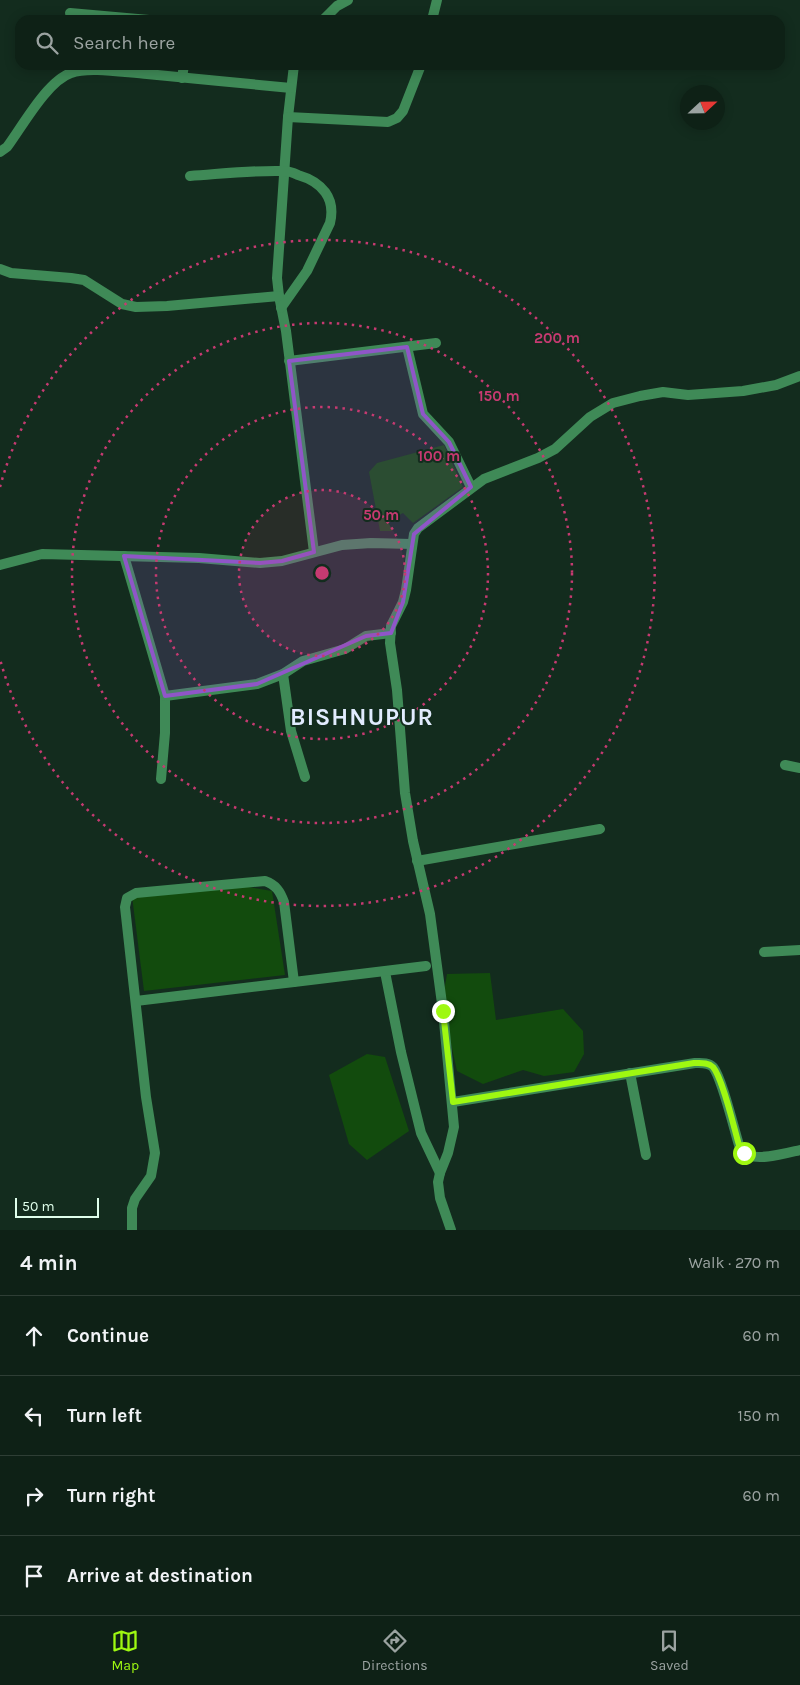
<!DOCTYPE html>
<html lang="en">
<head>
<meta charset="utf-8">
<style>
	:root { --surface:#0e2116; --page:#17291f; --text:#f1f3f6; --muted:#9ba3a1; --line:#2e3e35; --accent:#9ef811 }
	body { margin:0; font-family:Karla,sans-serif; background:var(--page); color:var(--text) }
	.compass { position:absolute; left:680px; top:85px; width:45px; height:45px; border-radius:50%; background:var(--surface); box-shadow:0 2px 12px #0003; rotate:68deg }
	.scale { position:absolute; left:15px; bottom:12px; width:84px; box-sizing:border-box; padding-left:5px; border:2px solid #dffeeb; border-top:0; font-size:14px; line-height:18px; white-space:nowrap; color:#dffeeb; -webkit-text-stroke:4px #132c1e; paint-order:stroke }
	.stop { position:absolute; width:15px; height:15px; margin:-11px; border:4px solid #9ef811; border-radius:50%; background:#fff }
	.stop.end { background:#9ef811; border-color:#fff; box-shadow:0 1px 5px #0008 }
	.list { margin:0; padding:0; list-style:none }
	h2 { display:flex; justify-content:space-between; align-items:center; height:65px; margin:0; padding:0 20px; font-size:21px }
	h2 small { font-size:16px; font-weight:400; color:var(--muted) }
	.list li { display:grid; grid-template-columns:32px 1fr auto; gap:15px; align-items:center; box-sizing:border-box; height:80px; padding:0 20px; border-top:1px solid var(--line) }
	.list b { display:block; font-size:19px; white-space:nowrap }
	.list em { font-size:16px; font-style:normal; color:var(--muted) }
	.icon { flex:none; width:28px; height:28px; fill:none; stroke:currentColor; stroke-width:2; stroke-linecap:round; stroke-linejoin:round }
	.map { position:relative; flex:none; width:800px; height:1230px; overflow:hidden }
	.search { position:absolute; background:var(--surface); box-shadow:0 2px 12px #0003; left:15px; right:15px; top:15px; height:55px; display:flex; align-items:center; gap:12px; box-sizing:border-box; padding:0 18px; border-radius:15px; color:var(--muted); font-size:19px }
	.sheet { height:385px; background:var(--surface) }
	nav { display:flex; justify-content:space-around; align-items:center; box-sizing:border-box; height:70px; border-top:1px solid var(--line); background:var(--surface); font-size:14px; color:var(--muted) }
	nav a { display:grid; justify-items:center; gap:2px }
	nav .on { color:var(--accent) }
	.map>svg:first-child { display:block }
	.water { fill:#124b0d }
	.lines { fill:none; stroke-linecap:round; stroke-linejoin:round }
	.street { stroke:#3f8a57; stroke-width:10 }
	.route { stroke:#9ef811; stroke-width:6 }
	.marked { fill:#8f56c8; fill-opacity:0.2; stroke:#8f56c8; stroke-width:4; stroke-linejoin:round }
	.ring { fill:none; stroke:#c63a71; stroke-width:2.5; stroke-dasharray:2.5 5 }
	.labels { text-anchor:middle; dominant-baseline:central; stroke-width:4; stroke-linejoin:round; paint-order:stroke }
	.district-label { font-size:24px; font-weight:bold; letter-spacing:1px; fill:#e1ebfe; stroke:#132c1e }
	.centre { fill:#c63a71; stroke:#132c1e; stroke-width:2.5 }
	.ring-label { font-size:15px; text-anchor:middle; font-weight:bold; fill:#c63a71; stroke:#132c1e; stroke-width:4; stroke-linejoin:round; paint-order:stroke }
</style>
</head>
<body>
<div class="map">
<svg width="800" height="1230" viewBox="0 0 800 1230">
	<rect width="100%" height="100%" fill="#132c1e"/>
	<!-- water -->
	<g class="water">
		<path d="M444,445L463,487L413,523L403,513L388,521L392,531H380L369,472L377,463Z"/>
		<path d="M237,885L272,891L285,975L144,991L132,896Z"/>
		<path d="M490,973L496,1020L563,1009L583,1031L584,1054L574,1072L544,1076L523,1070L483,1084L457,1071L442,1003L447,974Z"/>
		<path d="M367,1054L385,1057L409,1131L367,1160L349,1144L329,1075Z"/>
	</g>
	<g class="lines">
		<!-- street -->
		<g class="street">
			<path d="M70,13L149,20"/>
			<path d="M323,20L337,6L348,0"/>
			<path d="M432,20L437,0"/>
			<path d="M294,65L288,117L277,278L279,296L286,331L314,552"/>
			<path d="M182,78L184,65"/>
			<path d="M288,117L388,122L397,118L403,111L421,65"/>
			<path d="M0,152L7,147C22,127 47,81 71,73C89,66 127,73 147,74C195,79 243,83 291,88"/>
			<path d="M190,176C220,174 254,170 283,171C288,171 294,173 298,175C322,182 336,198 330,223L307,271L281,308"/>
			<path d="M0,269L11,273L71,278L84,280L122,304L136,307L167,306L279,296"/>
			<path d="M407,347L423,414L449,442L471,487"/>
			<path d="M289,361L436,343"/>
			<path d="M124,556L165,696V733L161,779"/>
			<path d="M0,565L42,554L199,558L260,563L282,561L342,545L371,543L412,544"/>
			<path d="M283,674L291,731L305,777"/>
			<path d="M165,696L257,684L283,674L303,661L345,649L366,636L391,633"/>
			<path d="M785,765L800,768"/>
			<path d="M417,861L600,829"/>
			<path d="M764,952L800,950"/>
			<path d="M385,972L401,1052L421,1133L440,1173"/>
			<path d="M136,1001L294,982"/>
			<path d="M630,1073L646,1155"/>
			<path d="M453,1102L695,1063C701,1063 708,1062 713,1067C722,1078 734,1129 739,1145C740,1148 741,1150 743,1152C753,1163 787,1153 800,1150"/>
			<path d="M132,1230V1208L135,1199L151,1176L155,1153L146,1097L125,907L127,898L136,893L265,881C276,885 280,891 284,902L294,982L426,966"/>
			<path d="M451,1230L440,1198L438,1182L440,1173L448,1153L454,1127L443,1011L430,914L413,841L405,793L397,690L390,643L391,626L403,602L406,590L414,534L418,528L484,479L538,458L555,449L590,417L613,403L640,396L663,392L688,395L743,391L776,385L800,376"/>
		</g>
	</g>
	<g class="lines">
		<!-- route -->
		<path class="route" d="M443,1011L453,1102L694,1063C701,1063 708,1062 713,1067C723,1079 734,1128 739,1145L744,1153"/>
	</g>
	<!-- marked area -->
	<path class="marked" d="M407,347L423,414L449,442L471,487L414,534L403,602L391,633L366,636L257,684L165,696L124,556L260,563L282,561L314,552L289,361Z"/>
	<!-- distance rings -->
	<circle cx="322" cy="573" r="83" fill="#c63a71" fill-opacity=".12"/>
	<g class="ring">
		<circle cx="322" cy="573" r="83"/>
		<circle cx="322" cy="573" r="166"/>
		<circle cx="322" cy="573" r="250"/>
		<path d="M0 487A333 333 0 1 1 0 659"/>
	</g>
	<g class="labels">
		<!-- district labels -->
		<g class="district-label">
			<text x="362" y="717">BISHNUPUR</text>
		</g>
	</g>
	<circle cx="322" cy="573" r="8" class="centre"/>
	<g class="ring-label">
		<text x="557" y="343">200 m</text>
		<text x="499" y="401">150 m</text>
		<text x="439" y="461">100 m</text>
		<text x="381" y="520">50 m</text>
	</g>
</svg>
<svg class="compass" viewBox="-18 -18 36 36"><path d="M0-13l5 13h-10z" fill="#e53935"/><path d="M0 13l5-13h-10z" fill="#9ba3a1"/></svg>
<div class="scale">50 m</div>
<div class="stop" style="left:744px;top:1153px"></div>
<div class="stop end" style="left:443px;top:1011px"></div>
<div class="search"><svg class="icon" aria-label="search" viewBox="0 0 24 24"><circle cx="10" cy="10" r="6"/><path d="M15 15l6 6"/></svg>Search here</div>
</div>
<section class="sheet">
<h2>4 min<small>Walk · 270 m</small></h2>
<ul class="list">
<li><svg class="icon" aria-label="ahead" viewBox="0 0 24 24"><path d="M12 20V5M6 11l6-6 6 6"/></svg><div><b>Continue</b></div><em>60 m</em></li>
<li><svg class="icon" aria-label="left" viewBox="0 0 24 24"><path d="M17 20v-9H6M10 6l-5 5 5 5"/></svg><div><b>Turn left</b></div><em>150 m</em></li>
<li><svg class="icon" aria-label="right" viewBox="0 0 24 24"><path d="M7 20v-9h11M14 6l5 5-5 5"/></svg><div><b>Turn right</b></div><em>60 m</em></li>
<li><svg class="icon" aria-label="arrive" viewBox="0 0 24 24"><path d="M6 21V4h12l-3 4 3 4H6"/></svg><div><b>Arrive at destination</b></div></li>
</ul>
</section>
<nav>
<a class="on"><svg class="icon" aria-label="map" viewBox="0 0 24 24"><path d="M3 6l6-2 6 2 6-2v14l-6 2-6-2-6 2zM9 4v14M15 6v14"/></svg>Map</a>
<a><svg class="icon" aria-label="directions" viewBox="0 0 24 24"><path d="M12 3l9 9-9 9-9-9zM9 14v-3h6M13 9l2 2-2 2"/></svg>Directions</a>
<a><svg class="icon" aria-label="saved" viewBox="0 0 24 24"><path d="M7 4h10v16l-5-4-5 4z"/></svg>Saved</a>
</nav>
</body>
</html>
